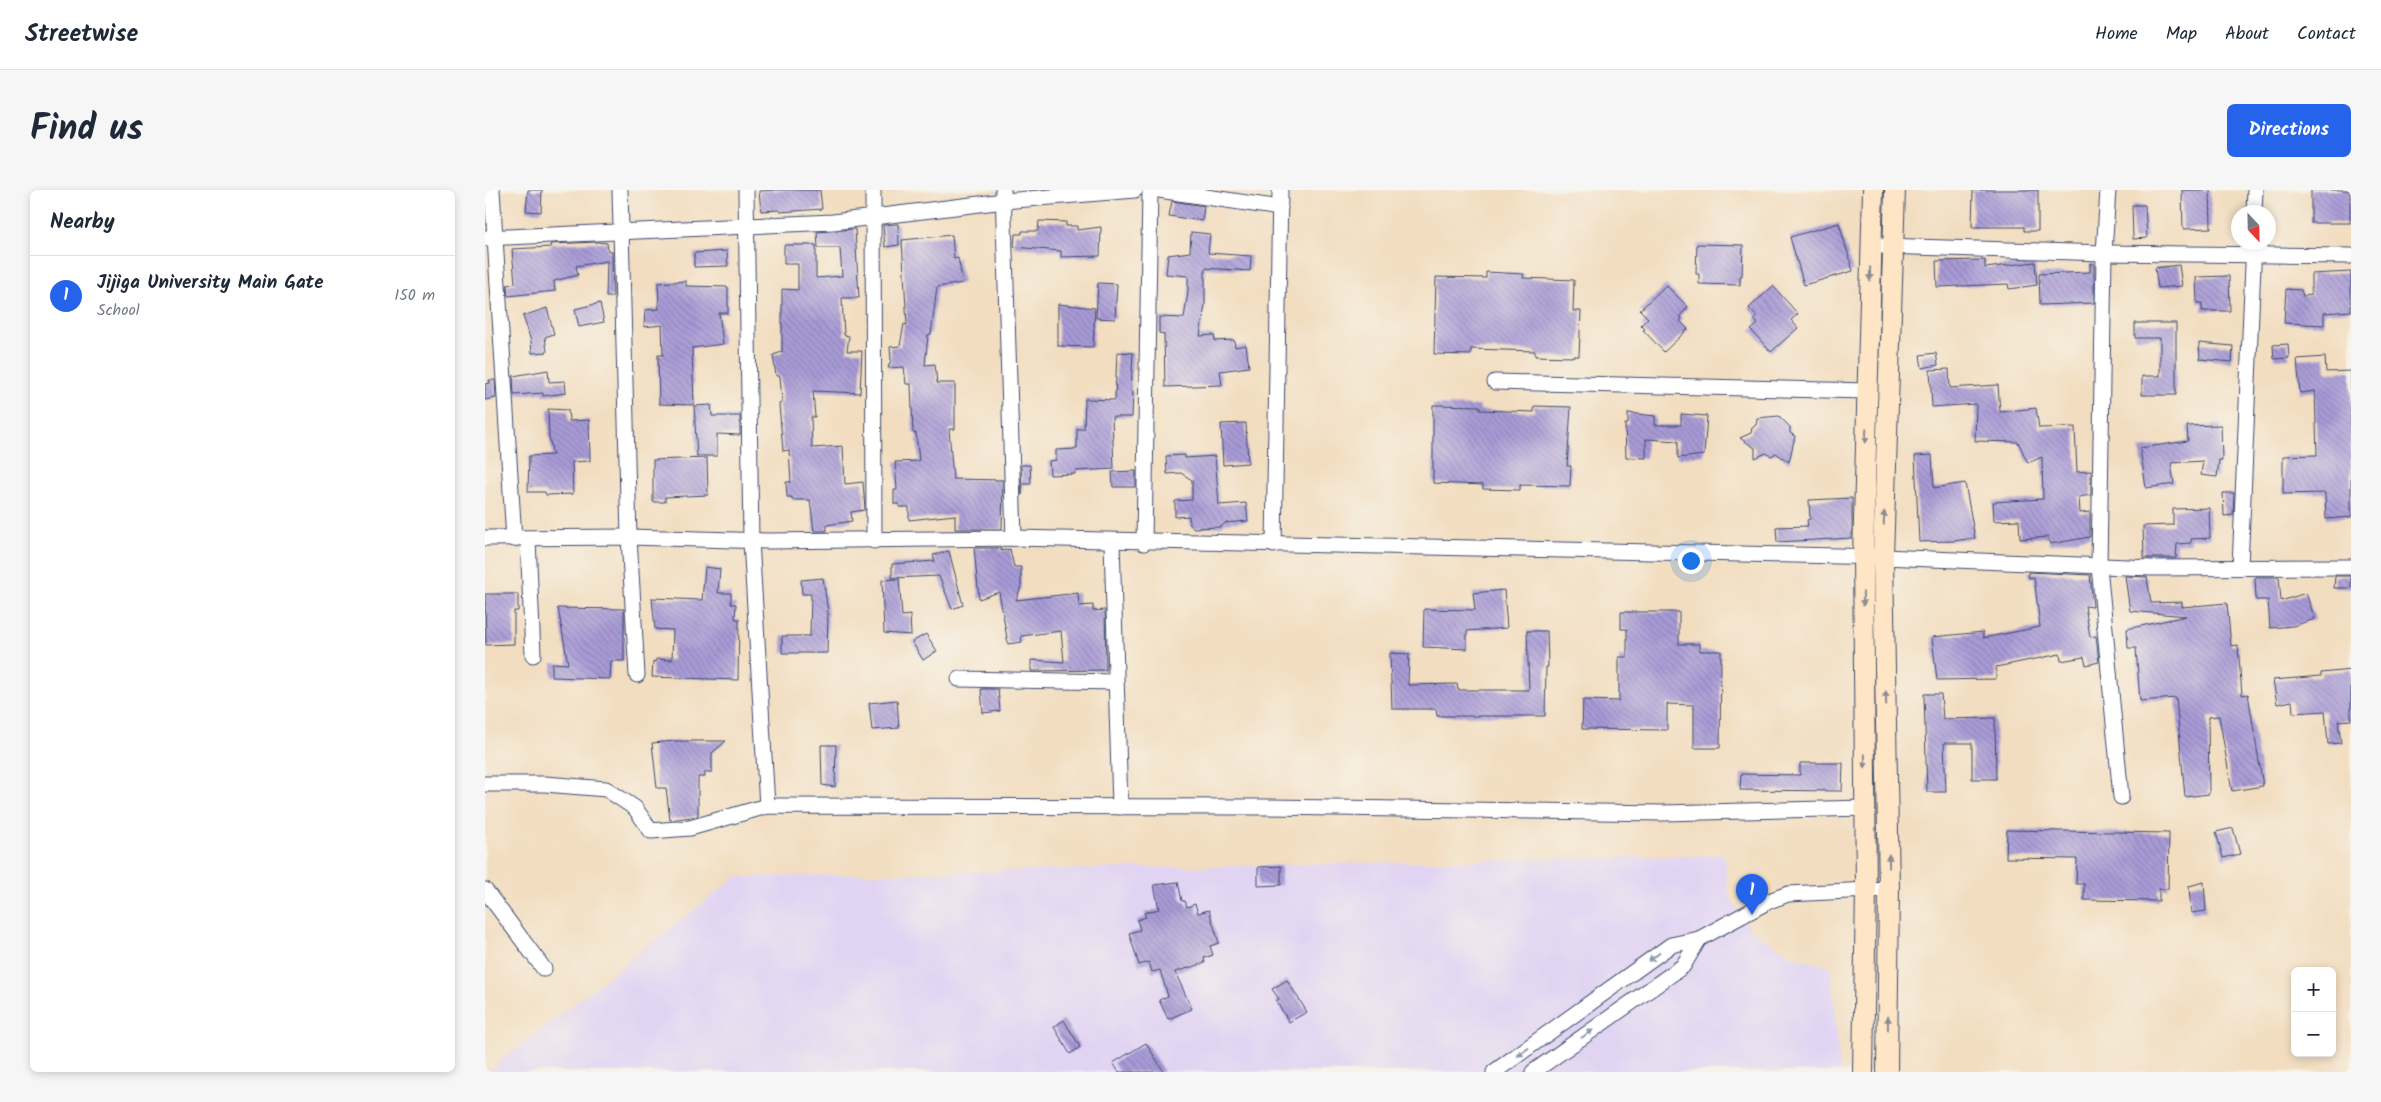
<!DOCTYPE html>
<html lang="en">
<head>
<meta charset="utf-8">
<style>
	:root { --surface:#fff; --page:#f6f6f7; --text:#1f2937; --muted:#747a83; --line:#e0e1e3; --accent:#2563eb }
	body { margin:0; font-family:Kalam,sans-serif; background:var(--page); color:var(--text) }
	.controls { position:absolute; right:15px; bottom:15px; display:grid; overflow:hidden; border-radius:8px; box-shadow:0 2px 8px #0003 }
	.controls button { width:45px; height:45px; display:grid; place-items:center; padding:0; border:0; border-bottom:1px solid var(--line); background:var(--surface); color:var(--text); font:25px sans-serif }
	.compass { position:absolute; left:1746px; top:15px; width:45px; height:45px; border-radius:50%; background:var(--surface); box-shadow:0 2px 8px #0003; rotate:158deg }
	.you { position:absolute; left:1205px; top:370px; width:18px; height:18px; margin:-12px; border:4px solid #fff; border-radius:50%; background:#1a73e8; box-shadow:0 0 0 8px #1a73e833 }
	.badge { display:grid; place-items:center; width:32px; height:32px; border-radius:50%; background:var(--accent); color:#fff; font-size:16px; font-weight:700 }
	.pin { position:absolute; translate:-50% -41px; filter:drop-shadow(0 1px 2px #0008) }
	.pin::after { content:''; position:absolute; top:26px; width:18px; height:15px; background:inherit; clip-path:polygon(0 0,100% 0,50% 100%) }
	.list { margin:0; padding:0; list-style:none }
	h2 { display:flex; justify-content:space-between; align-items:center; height:65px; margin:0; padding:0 20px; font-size:21px }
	h2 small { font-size:16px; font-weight:400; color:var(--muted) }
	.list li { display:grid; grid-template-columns:32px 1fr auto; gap:15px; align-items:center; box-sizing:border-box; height:80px; padding:0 20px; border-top:1px solid var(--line) }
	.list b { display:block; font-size:19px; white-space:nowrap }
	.list p { margin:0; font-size:16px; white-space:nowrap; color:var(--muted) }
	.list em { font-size:16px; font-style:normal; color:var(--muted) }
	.map { position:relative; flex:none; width:1866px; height:882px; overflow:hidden; border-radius:8px }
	header { display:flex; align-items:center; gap:30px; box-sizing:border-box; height:70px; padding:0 25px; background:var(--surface); border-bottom:1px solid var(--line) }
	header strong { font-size:24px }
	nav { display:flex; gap:28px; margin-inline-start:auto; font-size:18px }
	.intro { display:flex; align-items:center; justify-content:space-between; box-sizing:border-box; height:120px; padding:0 30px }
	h1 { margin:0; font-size:35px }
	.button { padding:12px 22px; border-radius:8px; background:var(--accent); color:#fff; font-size:18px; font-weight:700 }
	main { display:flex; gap:30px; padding:0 30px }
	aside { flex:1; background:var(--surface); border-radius:8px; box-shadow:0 2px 8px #0003 }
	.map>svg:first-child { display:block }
	.built { fill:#e1d4f3 }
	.building { fill:url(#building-back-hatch) }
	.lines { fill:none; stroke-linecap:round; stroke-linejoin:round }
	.minor-casing { stroke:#3b496d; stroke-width:17 }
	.secondary-casing { stroke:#3b496d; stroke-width:22 }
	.minor { stroke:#fff; stroke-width:15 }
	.secondary { stroke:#fde5c5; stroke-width:20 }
	.oneway { fill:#8c8a92 }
	.oneway2 { fill:#8d97ae }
</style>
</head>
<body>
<header>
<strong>Streetwise</strong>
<nav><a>Home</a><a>Map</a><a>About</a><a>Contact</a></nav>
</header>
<div class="intro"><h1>Find us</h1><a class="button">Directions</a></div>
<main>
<aside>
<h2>Nearby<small></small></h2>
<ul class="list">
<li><span class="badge">1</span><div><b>Jijiga University Main Gate</b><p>School</p></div><em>150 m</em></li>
</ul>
</aside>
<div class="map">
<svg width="1866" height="882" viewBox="0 0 1866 882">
	<defs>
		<pattern id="building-back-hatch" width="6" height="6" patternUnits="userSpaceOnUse" patternTransform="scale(1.25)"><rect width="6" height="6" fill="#a99bd7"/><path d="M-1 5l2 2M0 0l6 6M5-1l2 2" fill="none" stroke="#897fb2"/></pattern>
	</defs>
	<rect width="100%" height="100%" fill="#f7f3e8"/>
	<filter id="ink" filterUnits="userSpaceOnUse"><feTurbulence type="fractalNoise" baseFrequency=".02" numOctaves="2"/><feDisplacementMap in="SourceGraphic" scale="10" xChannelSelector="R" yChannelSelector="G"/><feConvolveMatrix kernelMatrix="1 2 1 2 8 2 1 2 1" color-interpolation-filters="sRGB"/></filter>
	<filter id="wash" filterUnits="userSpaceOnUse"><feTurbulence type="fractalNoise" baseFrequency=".0096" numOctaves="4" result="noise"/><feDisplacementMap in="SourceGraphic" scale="20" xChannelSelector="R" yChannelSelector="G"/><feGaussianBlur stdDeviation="1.12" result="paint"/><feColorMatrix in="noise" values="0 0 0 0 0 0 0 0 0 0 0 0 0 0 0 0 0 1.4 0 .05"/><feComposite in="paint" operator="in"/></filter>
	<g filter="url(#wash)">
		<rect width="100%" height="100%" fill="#f2ddc0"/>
		<!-- built -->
		<path class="built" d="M1239,665L1244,706L1267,741L1307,766L1346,777L1355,882H2L251,687Z"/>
		<g id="blocks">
			<!-- building -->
			<g class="building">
				<path d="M43,0H57L56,22L41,21Z"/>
				<path d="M292,0H335L337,19L295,22V20L276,21L274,1Z"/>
				<path d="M1488,0H1553V41H1539V37H1487Z"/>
				<path d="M1697,0H1725L1726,38L1698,39Z"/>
				<rect x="1826" y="0" width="39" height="33"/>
				<path d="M687,11L719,16L717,31L684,26Z"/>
				<path d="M1647,15H1660L1662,48L1648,49Z"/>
				<path d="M554,31L581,32V36H592V40L616,37L615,66L576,67V61L529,57L530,44H537V41H553Z"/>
				<path d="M1354,33L1368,81L1319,95L1305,47Z"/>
				<path d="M413,34L414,55L400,57L398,35Z"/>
				<path d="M370,39L374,108H357L359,145L364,146L362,161H377L375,203L328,201L330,227H326L327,258L358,256L360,294L378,292L380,320L366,322L367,331L342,335V341H329L325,310H307V307H302L301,292H306L304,260L298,261L294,214L297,213L295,186H291L288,165L297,162V99L313,100V74H299V55H331V88L357,86L355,58H333L332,42Z"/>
				<path d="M706,42L725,44L723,63L766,66L765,81L720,78V115L715,146L729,145L730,151L749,150L750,157L761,155L764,177L735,181L737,195L680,197L679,144L674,143V127L699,128L703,102V86L681,84L683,65L705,62Z"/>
				<path d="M467,45L469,69L473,68L478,93L452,97L446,144L443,145L440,175L450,174L452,193H470V239H464L468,289L518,290L517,339H470V325L424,330V317H414V314H409V300H412L410,272L434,271L431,243H428L426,194H421L419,177L403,178L406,170L405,157L415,156L419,134L422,135L417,50Z"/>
				<path d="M113,52L122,53L123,61H127L128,107H121L122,71L91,76L93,85L69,91L70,101L23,106L22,95L30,93L27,59L66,57L65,54Z"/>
				<path d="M1212,54L1258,55L1257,86H1255V95L1214,94V84H1211Z"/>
				<path d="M242,61L243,76L209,77V63Z"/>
				<path d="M1500,70V78L1550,72L1552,95L1524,99L1523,94L1452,97L1451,71Z"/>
				<path d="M1605,73L1609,74V113L1555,115L1554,84L1605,82Z"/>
				<path d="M1694,75L1697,96L1673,98L1670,78Z"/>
				<path d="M1001,82L1039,84L1038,88L1089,90L1088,121H1096L1094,166H1087V167L1050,166V161L986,159V165L949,164L951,87L1001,88Z"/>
				<path d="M1866,82V121L1839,123V135L1799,133L1801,99L1816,100L1818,106L1826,105V84Z"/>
				<path d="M1744,86L1745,121H1717V113H1712L1711,87Z"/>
				<path d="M201,91V96L243,97V123H234L238,154L207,158L209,215L174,214L173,165H178L177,135L159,137L160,120L174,119L173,93Z"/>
				<path d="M613,93L632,94L630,129L611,128Z"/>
				<path d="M1181,95L1203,117L1195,126L1197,128L1195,131L1203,139L1179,162L1158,140L1160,139L1156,135L1163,128L1155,120Z"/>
				<path d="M1288,96L1313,124L1306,130L1313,138L1286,162L1266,140L1273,134L1269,129L1272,127L1264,118Z"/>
				<path d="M115,113L119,132L94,137L90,119Z"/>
				<path d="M573,114L610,118L608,157L573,156Z"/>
				<path d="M62,118L69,144L60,147L62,162L47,163L46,151L38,126Z"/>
				<path d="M1650,133H1691V205H1657V186H1675V148H1650Z"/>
				<path d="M1714,153L1748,156L1747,172L1715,169Z"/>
				<path d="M1803,154L1804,168L1789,169L1788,155Z"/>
				<path d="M632,162L648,163L646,201H648L647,227H627L629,279L590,281V284L565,285L564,271L571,270V260L592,259V239H599L600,209L630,210Z"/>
				<path d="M1451,163L1453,175L1437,178L1435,165Z"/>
				<path d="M1840,167L1841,182L1866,181V327L1841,329L1840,303L1798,304V266L1832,265L1830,201L1815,203L1812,169Z"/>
				<path d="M1464,179L1465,198L1513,195L1515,222L1551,218L1554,238L1590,237L1592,282L1606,281V305L1594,307L1595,323L1605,322V347L1565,354L1563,347L1535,349L1534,330L1509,331L1508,312L1558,309L1557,267L1543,273L1533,252L1490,251L1491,214L1447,217L1445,180Z"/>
				<path d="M63,180L64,192L80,191L81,203L58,206V203L29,205L28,186Z"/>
				<path d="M4,190H10L11,208L0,210V194L5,193Z"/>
				<path d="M226,215L227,226H255V245L232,244V266H212L209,216Z"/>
				<path d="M948,215L995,216V220L1049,222V216L1086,217L1082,276H1086L1085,296L1035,295V300L998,299V295L948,293Z"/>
				<path d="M63,219L83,220L84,231L104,230L105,271L87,272L88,304L61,305L60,302H43L44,266L68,265L64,247Z"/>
				<path d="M1143,223L1170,226V235H1196V224L1222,226L1219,265L1193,268V251L1161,249V268L1141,267L1140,234H1143Z"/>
				<path d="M1294,226L1305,237V243L1310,246L1304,272L1291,263L1286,266L1281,263L1270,268V258L1255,248L1266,243L1267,238L1271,235L1272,228Z"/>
				<path d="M761,233L763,273L738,275L736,234Z"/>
				<path d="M1736,235L1737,270H1734L1732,287L1716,285L1718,271L1686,273L1689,294L1661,298L1655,258L1703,251L1702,236Z"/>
				<path d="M700,265V268L730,266L734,315L761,313L763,331L740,333L736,337L709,338L705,335L704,326L690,327V311L707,310V290L696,283L682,284L681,266Z"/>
				<path d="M1447,265L1449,298L1480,293L1490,348L1468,351L1434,352L1430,266Z"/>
				<path d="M222,268L223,305L180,307V312H168V270Z"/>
				<path d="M536,275H545L546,294H538L537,305Z"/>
				<path d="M651,281V297H628L627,282Z"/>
				<path d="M1738,303H1749L1748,325L1739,326Z"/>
				<path d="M1367,308V348L1292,352L1291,337L1323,336L1322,330L1325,329L1324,310Z"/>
				<path d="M1724,318L1725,348L1706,349V353L1692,354L1691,368H1659L1658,336L1688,335V319Z"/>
				<path d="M489,358H516V361L525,359L529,377H536V397L531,410L593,403L594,416L608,415V421L620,420L621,480L546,481V470L579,472L576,441L536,446L537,452L523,454L514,402L494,409Z"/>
				<path d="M464,361L478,415L467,419L454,386L407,388V374L450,371L448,365Z"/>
				<path d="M220,377L235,379L233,403H246V414H251L250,429H254L253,490L167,487L168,471L171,472V469L187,470L188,440L170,439L167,408L217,410Z"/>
				<path d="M1543,382L1605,385L1608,417L1600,416L1605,447L1611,446L1614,472L1601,475L1599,467L1576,471L1575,464L1511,477V489L1452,490L1447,447L1498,442V448L1555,437L1549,387L1544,388Z"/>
				<path d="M1640,386L1662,387L1666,413L1697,412V417L1742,413L1746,456L1753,455L1757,505L1763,504L1778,596L1747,601L1734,526L1723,527L1724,604L1700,607L1691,508L1655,511L1651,458H1643L1642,439L1701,426L1645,421Z"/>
				<path d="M1850,386H1866V398H1849Z"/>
				<path d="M1770,387H1794L1796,411L1821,403L1830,429L1808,436L1785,438L1783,410H1771Z"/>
				<path d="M338,388L343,422L342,463H297V446H325L326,404H317L316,390Z"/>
				<path d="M414,389L417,426L425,425L426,445L399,443L397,390Z"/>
				<path d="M1019,400L1022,438L982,441V459L938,457L939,419L990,420L988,403Z"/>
				<path d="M0,404H33V421H29V454L1,455Z"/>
				<path d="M73,418L139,419V471H126L125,489L67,487V473L83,474Z"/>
				<path d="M1136,422H1194V454H1214V461H1236L1235,558H1209V515L1182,514V540L1097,539L1098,510L1134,511V467H1142V439H1136Z"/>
				<path d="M1042,441H1062L1063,477H1061L1060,526H952L951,519H907L905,463L924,464L923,495L972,494L973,500H1044Z"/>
				<path d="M441,444L452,461L438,470L427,452Z"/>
				<path d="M1866,480V530L1853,531L1856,553L1843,554L1840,521L1808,523L1807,511L1792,514L1788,490L1836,486V483Z"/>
				<path d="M496,499H513L515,521L498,523Z"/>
				<path d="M1439,504H1456L1458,529L1510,528L1511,589H1487V553H1459L1461,602H1442Z"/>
				<path d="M412,510L414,538L387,540L384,513Z"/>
				<path d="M190,551H241L227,563V582H220V587H213V626L185,630L181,598H172L167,553Z"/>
				<path d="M336,555H351L350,597L337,595Z"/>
				<path d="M1315,573H1358L1357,601L1255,600L1256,584L1315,585Z"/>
				<path d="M1748,638L1755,664L1738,668L1731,642Z"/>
				<path d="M1522,640L1684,643L1683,699H1674V711L1599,710V694H1591L1592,669L1521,668Z"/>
				<path d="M796,676V695L773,696V677Z"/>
				<path d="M693,692L697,711H700L702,717L710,714L713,723L724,720L734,753L725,756L728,765L719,768L720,773L690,782L707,819L683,829L674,810L683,806L675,780L667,782L664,772L654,775L644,743L655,740L652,730L661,727L659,723L674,719L669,695Z"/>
				<path d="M1719,692L1721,721L1706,723L1704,696Z"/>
				<path d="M802,790L822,822L804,832L791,811L794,809L787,799Z"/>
				<path d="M579,830L595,857L585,864L569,837Z"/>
				<path d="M661,853L679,882H634L628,873Z"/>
			</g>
		</g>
	</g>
	<g filter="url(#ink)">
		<use href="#blocks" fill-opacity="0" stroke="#3b496d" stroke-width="1"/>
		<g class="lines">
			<defs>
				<g id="minor">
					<path d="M7,0L29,349"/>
					<path d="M135,0L144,347L152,485"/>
					<path d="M261,0L266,351L282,616"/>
					<path d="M388,0L389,351"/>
					<path d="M518,0L529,348"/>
					<path d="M674,0L795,18"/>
					<path d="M1623,0L1619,63L1614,376L1636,607"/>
					<path d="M1769,22L1770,0"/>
					<path d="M0,48L348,32L519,11L650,0"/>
					<path d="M1398,56L1619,63L1866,66"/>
					<path d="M1010,192L1382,201"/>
					<path d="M0,348L144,347L283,351L529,348L1398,367L1666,378L1866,377"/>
					<path d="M43,349L48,465"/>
					<path d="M627,352L635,617"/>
					<path d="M659,353L665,0"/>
					<path d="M789,355L795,0"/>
					<path d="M1755,377L1769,52"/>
					<path d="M474,489L631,492"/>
					<path d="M0,594H60L121,599L150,618L166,641L205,638L282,616L784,617L1177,623L1381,618"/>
					<path d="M0,700L59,779"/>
					<path d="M1009,882L1186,755L1214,749L1284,711L1303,704L1404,699"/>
					<path d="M1048,882L1198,776L1214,749"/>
				</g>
				<g id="secondary">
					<path d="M1378,882L1381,700L1378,366L1388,0"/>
					<path d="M1402,882L1404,699L1398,367L1410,0"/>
				</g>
			</defs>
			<!-- minor casing -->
			<use href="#minor" class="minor-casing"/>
			<!-- secondary casing -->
			<use href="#secondary" class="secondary-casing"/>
			<!-- minor -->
			<use href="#minor" class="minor"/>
			<!-- secondary -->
			<use href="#secondary" class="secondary"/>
		</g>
		<!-- one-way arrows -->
		<defs><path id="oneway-solid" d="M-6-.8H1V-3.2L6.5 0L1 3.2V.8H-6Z" transform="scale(1.25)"/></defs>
		<g class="oneway">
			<use href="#oneway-solid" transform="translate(1385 84) rotate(91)"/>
			<use href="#oneway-solid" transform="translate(1381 246) rotate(92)"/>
			<use href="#oneway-solid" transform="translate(1399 328) rotate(-88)"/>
			<use href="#oneway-solid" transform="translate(1378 409) rotate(89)"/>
			<use href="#oneway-solid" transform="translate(1401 508) rotate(-91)"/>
			<use href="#oneway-solid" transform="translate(1380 571) rotate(89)"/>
			<use href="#oneway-solid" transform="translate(1404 671) rotate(-91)"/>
			<use href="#oneway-solid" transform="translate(1403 833) rotate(-89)"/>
		</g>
		<g class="oneway2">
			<use href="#oneway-solid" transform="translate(1169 767) rotate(144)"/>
			<use href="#oneway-solid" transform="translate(1102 844) rotate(-35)"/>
			<use href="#oneway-solid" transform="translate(1038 862) rotate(144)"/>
		</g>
	</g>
</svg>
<div class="controls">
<button>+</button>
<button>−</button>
</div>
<svg class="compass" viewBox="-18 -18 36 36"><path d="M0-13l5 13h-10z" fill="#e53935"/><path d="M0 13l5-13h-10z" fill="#747a83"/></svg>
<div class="you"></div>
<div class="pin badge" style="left:1267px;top:725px">1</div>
</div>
</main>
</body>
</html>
